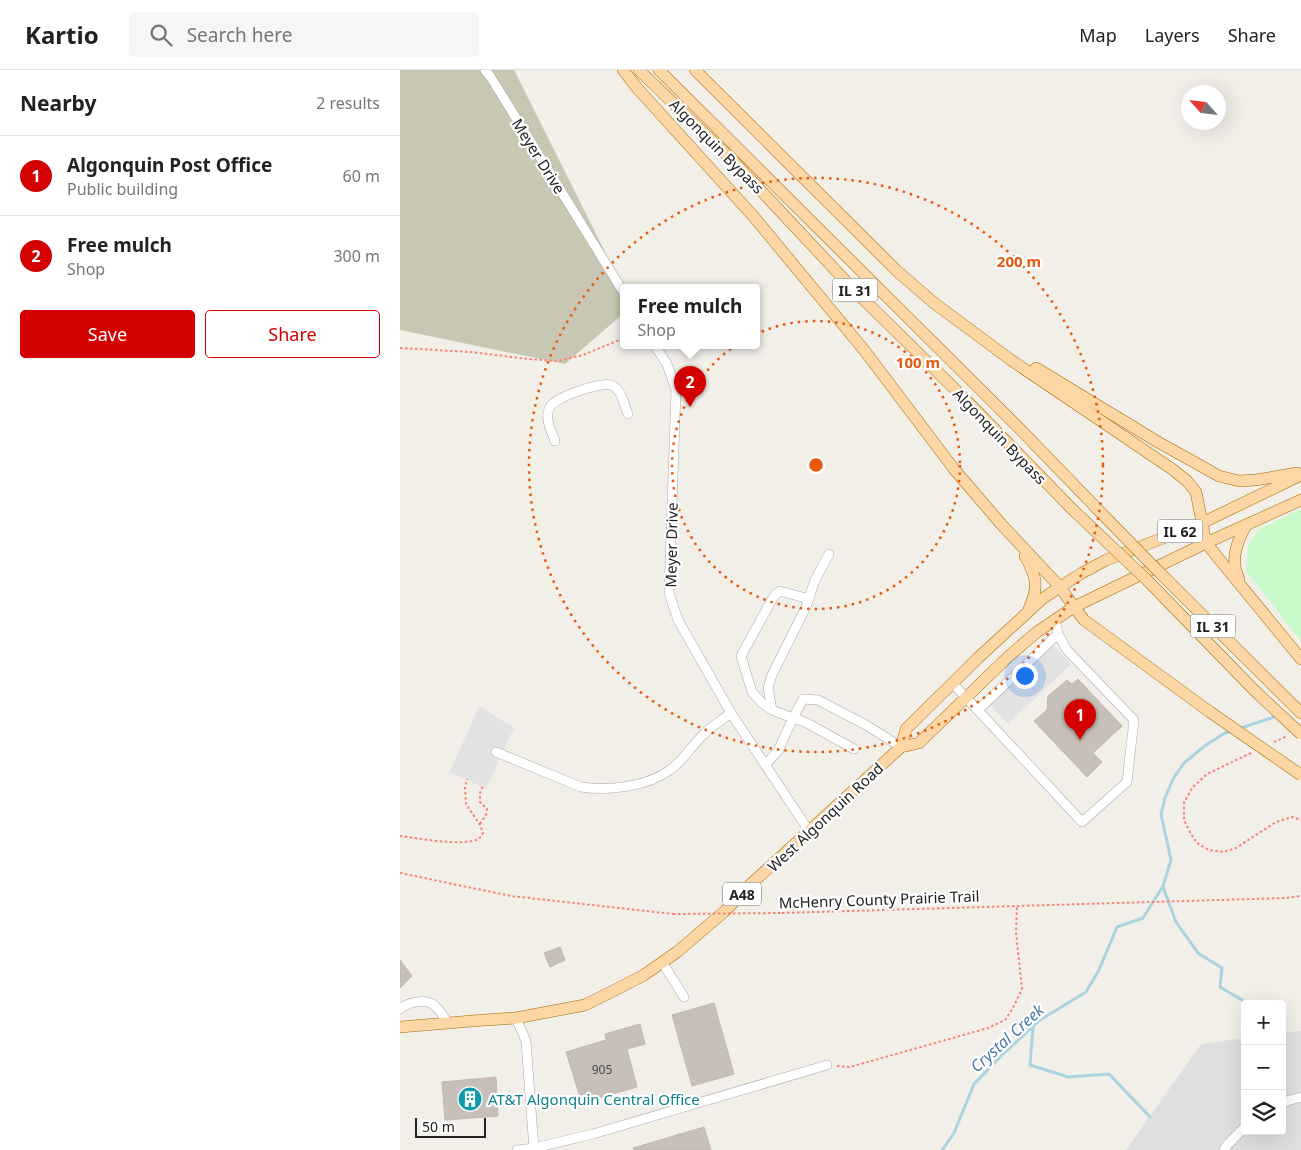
<!DOCTYPE html>
<html lang="en">
<head>
<meta charset="utf-8">
<style>
	:root { --surface:#fff; --page:#f6f6f6; --text:#222; --muted:#767676; --line:#e0e0e0; --accent:#d40000 }
	body { margin:0; font-family:"Noto Sans",sans-serif; background:var(--page); color:var(--text) }
	.controls { position:absolute; right:15px; bottom:15px; display:grid; overflow:hidden; border-radius:5px; box-shadow:0 5px 20px #0002 }
	.controls button { width:45px; height:45px; display:grid; place-items:center; padding:0; border:0; border-bottom:1px solid var(--line); background:var(--surface); color:var(--text); font:25px sans-serif }
	.compass { position:absolute; left:781px; top:15px; width:45px; height:45px; border-radius:50%; background:var(--surface); box-shadow:0 5px 20px #0002; rotate:297deg }
	.scale { position:absolute; left:15px; bottom:12px; width:71px; box-sizing:border-box; padding-left:5px; border:2px solid #222; border-top:0; font-size:14px; line-height:18px; white-space:nowrap; color:#222; -webkit-text-stroke:4px #fff; paint-order:stroke }
	.you { position:absolute; left:624px; top:605px; width:18px; height:18px; margin:-12px; border:4px solid #fff; border-radius:50%; background:#1a73e8; box-shadow:0 0 0 8px #1a73e833 }
	.badge { display:grid; place-items:center; width:32px; height:32px; border-radius:50%; background:var(--accent); color:#fff; font-size:16px; font-weight:700 }
	.pin { position:absolute; translate:-50% -41px; filter:drop-shadow(0 1px 2px #0008) }
	.pin::after { content:''; position:absolute; top:26px; width:18px; height:15px; background:inherit; clip-path:polygon(0 0,100% 0,50% 100%) }
	.popup { position:absolute; left:220px; top:214px; width:140px; height:65px; box-sizing:border-box; display:grid; place-content:center; border-radius:5px; background:var(--surface); filter:drop-shadow(0 1px 4px #0005); font-size:16px; white-space:nowrap; color:var(--muted) }
	.popup b { font-size:19px; color:var(--text) }
	.popup::after { content:''; position:absolute; left:50%; top:100%; margin-left:-10px; border:10px solid transparent; border-top-color:var(--surface) }
	.list { margin:0; padding:0; list-style:none }
	h2 { display:flex; justify-content:space-between; align-items:center; height:65px; margin:0; padding:0 20px; font-size:21px }
	h2 small { font-size:16px; font-weight:400; color:var(--muted) }
	.list li { display:grid; grid-template-columns:32px 1fr auto; gap:15px; align-items:center; box-sizing:border-box; height:80px; padding:0 20px; border-top:1px solid var(--line) }
	.list b { display:block; font-size:19px; white-space:nowrap }
	.list p { margin:0; font-size:16px; white-space:nowrap; color:var(--muted) }
	.list em { font-size:16px; font-style:normal; color:var(--muted) }
	.actions { display:flex; gap:10px; padding:15px 20px }
	.actions a { flex:1; padding:11px 0; border:1px solid var(--accent); border-radius:5px; text-align:center; font-size:18px; color:var(--accent) }
	.actions .main { background:var(--accent); color:#fff }
	.icon { flex:none; width:28px; height:28px; fill:none; stroke:currentColor; stroke-width:2; stroke-linecap:round; stroke-linejoin:round }
	.map { position:relative; flex:none; width:901px; height:1080px; overflow:hidden }
	header { display:flex; align-items:center; gap:30px; box-sizing:border-box; height:70px; padding:0 25px; background:var(--surface); border-bottom:1px solid var(--line) }
	header strong { font-size:24px }
	nav { display:flex; gap:28px; margin-inline-start:auto; font-size:18px }
	.search { width:350px; height:45px; background:var(--page); display:flex; align-items:center; gap:12px; box-sizing:border-box; padding:0 18px; border-radius:5px; color:var(--muted); font-size:19px }
	main { display:flex }
	aside { flex:1; background:var(--surface) }
	.map>svg:first-child { display:block }
	.residential { fill:#e0dfdf }
	.construction { fill:#c7c7b4 }
	.park { fill:#c8facc }
	.parking { fill:#e2e2e2 }
	.lines { fill:none; stroke-linecap:round; stroke-linejoin:round }
	.stream { stroke:#aad3df; stroke-width:3 }
	.building { fill:#c7bfb8; stroke:#c4b6ab }
	.minor-casing { stroke:#a9a9a9; stroke-width:10 }
	.major-casing { stroke:#a06b00; stroke-width:12 }
	.path { stroke:#fa8072; stroke-width:2; stroke-dasharray:2.5 2.5; stroke-linecap:butt }
	.minor { stroke:#fff; stroke-width:9 }
	.major { stroke:#fcd6a4; stroke-width:11 }
	.major-bridge-casing { stroke:#a06b00; stroke-width:12; stroke-linecap:butt }
	.path-bridge { stroke:#fa8072; stroke-width:2; stroke-dasharray:2.5 2.5; stroke-linecap:butt }
	.major-bridge { stroke:#fcd6a4; stroke-width:11 }
	.ring { fill:none; stroke:#e8590c; stroke-width:2.5; stroke-dasharray:2.5 5 }
	.labels { text-anchor:middle; dominant-baseline:central; stroke-width:4.5; stroke-linejoin:round; paint-order:stroke }
	.number-label { font-size:12px; fill:#4b4948 }
	.shield { fill:#fff; stroke:#646464; stroke-width:1 }
	.shield-label { font-size:14px; font-weight:bold; fill:#222 }
	.street-label { font-size:15px; fill:#222; stroke:#fff }
	.culture-label { font-size:15px; fill:#0d838f; stroke:#fff; text-anchor:start }
	.water-label { font-size:16px; font-style:italic; fill:#4a7aab; stroke:#fff }
	.centre { fill:#e8590c; stroke:#fff; stroke-width:2.5 }
	.ring-label { font-size:15px; text-anchor:middle; font-weight:bold; fill:#e8590c; stroke:#fff; stroke-width:4.5; stroke-linejoin:round; paint-order:stroke }
</style>
</head>
<body>
<header>
<strong>Kartio</strong>
<div class="search"><svg class="icon" aria-label="search" viewBox="0 0 24 24"><circle cx="10" cy="10" r="6"/><path d="M15 15l6 6"/></svg>Search here</div>
<nav><a>Map</a><a>Layers</a><a>Share</a></nav>
</header>
<main>
<aside>
<h2>Nearby<small>2 results</small></h2>
<ul class="list">
<li><span class="badge">1</span><div><b>Algonquin Post Office</b><p>Public building</p></div><em>60 m</em></li>
<li><span class="badge">2</span><div><b>Free mulch</b><p>Shop</p></div><em>300 m</em></li>
</ul>
<div class="actions"><a class="main">Save</a><a>Share</a></div>
</aside>
<div class="map">
<svg width="901" height="1080" viewBox="0 0 901 1080">
	<rect width="100%" height="100%" fill="#f2efe9"/>
	<!-- residential -->
	<path class="residential" d="M901,961V1080H726L801,974L845,968V1061H882V963Z"/>
	<!-- construction -->
	<path class="construction" d="M0,0H114L224,220V243L165,294L0,260Z"/>
	<!-- park -->
	<path class="park" d="M901,439V571L846,501L848,475L861,458Z"/>
	<!-- parking -->
	<g class="parking">
		<path d="M653,575L671,594L608,654L590,635Z"/>
		<path d="M79,636L114,658L86,719L50,702Z"/>
	</g>
	<g class="lines">
		<!-- stream -->
		<g class="stream">
			<path d="M838,659L877,646"/>
			<path d="M763,817L776,852L798,883L822,898L820,917L849,934"/>
			<path d="M633,957L630,995L668,1007L709,1004L750,1047"/>
			<path d="M542,1080L554,1063L574,1014L603,984L640,950L686,922L699,900L717,857L743,848L763,816L771,790L761,744L765,728L773,709L784,693L806,675L825,663L832,661"/>
		</g>
	</g>
	<!-- building -->
	<g class="building">
		<path d="M678,609L722,656L693,683L702,692L687,707L634,651L647,640L648,626L667,610L672,614Z"/>
		<path d="M160,877L165,890L150,897L144,883Z"/>
		<path d="M0,890L12,906L0,918Z"/>
		<path d="M314,933L334,1004L292,1016L272,945Z"/>
		<path d="M240,954L245,974L227,979L237,1017L182,1033L166,982L206,970L205,964Z"/>
		<path d="M96,1007L98,1046L45,1050L42,1012Z"/>
		<path d="M304,1057L311,1080H234L233,1078Z"/>
	</g>
	<g class="lines">
		<defs>
			<g id="minor">
				<path d="M85,0L90,6L224,223"/>
				<path d="M255,276L267,294L276,320L269,523L278,550L331,643L409,761"/>
				<path d="M155,371C151,360 144,348 150,337C155,327 200,312 211,315C212,315 216,318 217,319C222,324 225,337 228,344"/>
				<path d="M552,613L573,635L682,752L727,712L734,650L667,580L658,564L655,550"/>
				<path d="M372,640L362,633L352,622L341,586L374,526L380,521L409,529"/>
				<path d="M578,640L658,564"/>
				<path d="M454,679L405,652L393,648L403,629L418,630L466,655L501,677"/>
				<path d="M96,682L181,717C208,721 247,717 270,700C283,691 292,675 304,664C312,656 322,650 331,643"/>
				<path d="M365,695L378,681L393,648L372,640L368,618L372,605L406,537L415,510L429,484"/>
				<path d="M262,892L284,927"/>
				<path d="M0,939C8,932 27,928 35,936C40,940 44,948 48,953"/>
				<path d="M116,948L126,971L134,1080"/>
				<path d="M882,1033L890,1030L901,1027"/>
				<path d="M117,1080L134,1078L193,1064L427,995"/>
				<path d="M824,1080L827,1075L845,1057"/>
			</g>
			<g id="major">
				<path d="M223,0L238,19L354,147L464,280L554,399L601,454L660,517L674,537L684,550L810,642"/>
				<path d="M239,0L337,95L455,221L567,331L672,439"/>
				<path d="M259,0L620,359L709,451"/>
				<path d="M295,0L497,201L534,233L611,290L772,399L787,411L796,422L806,473L901,589"/>
				<path d="M636,298L758,372L819,406L839,411L856,410L897,403"/>
				<path d="M625,486C637,508 639,516 629,539"/>
				<path d="M760,503L901,643"/>
				<path d="M839,510C838,505 835,500 835,495C833,481 840,467 846,455"/>
				<path d="M748,511L854,620"/>
				<path d="M501,677L506,659L578,588L642,529L660,517L682,503L706,490L802,453L901,405"/>
				<path d="M0,957L84,950L116,948L185,935L219,918L244,905L277,882L325,841L351,814L501,677L519,673L609,586L637,562L674,537L806,473L901,430"/>
			</g>
		</defs>
		<!-- minor casing -->
		<use href="#minor" class="minor-casing"/>
		<!-- major casing -->
		<use href="#major" class="major-casing"/>
		<!-- path -->
		<g class="path">
			<path d="M0,278L71,282L128,289L157,291L183,285L224,268"/>
			<path d="M874,672L887,666"/>
			<path d="M851,683L807,704L792,718L784,733V750L791,764L797,773L809,780L823,782L836,778L876,752L892,747L901,750"/>
			<path d="M80,754L86,745L87,739L80,732V723L83,716"/>
			<path d="M0,766C17,768 64,777 78,769C81,767 81,766 83,763L80,755L66,734L65,718L67,709"/>
			<path d="M0,803L111,826L273,844"/>
			<path d="M382,843L885,828L901,826"/>
			<path d="M437,996L450,997L588,958L605,950L613,938L622,919L616,862L617,836"/>
		</g>
		<!-- minor -->
		<use href="#minor" class="minor"/>
		<!-- major -->
		<use href="#major" class="major"/>
		<defs>
			<g id="major-bridge">
				<path d="M672,439L748,511"/>
				<path d="M709,451L760,503"/>
				<path d="M854,620L901,664"/>
				<path d="M810,642L901,705"/>
			</g>
		</defs>
		<!-- major-bridge casing -->
		<use href="#major-bridge" class="major-bridge-casing"/>
		<!-- path-bridge -->
		<path class="path-bridge" d="M273,844L382,843"/>
		<!-- major-bridge -->
		<use href="#major-bridge" class="major-bridge"/>
	</g>
	<!-- distance rings -->
	<g class="ring">
		<circle cx="416" cy="395" r="144"/>
		<circle cx="416" cy="395" r="287"/>
	</g>
	<!-- icons -->
	<defs>
		<symbol id="building-disc" viewBox="-11 -11 22 22"><circle r="9.5" fill="#0f9aa8" stroke="#fff"/><path d="M-4-6H4V6H1V3H-1V6H-4ZM-2.5-4.3h1.7v1.8h-1.7ZM.8-4.3h1.7v1.8H.8ZM-2.5-1h1.7V.8h-1.7ZM.8-1h1.7V.8H.8Z" fill="#fff"/></symbol>
	</defs>
	<g fill-rule="evenodd">
		<use href="#building-disc" x="56" y="1015" width="28" height="28"/>
	</g>
	<g class="labels">
		<!-- number labels -->
		<g class="number-label">
			<text x="202" y="999">905</text>
		</g>
		<!-- shield labels -->
		<g class="shield">
			<rect x="432.5" y="208.5" width="45" height="23" rx="4"/>
			<rect x="757.5" y="449.5" width="45" height="23" rx="4"/>
			<rect x="790.5" y="544.5" width="45" height="23" rx="4"/>
			<rect x="323" y="812.5" width="38" height="23" rx="4"/>
		</g>
		<g class="shield-label">
			<text x="455" y="220">IL 31</text>
			<text x="780" y="461">IL 62</text>
			<text x="813" y="556">IL 31</text>
			<text x="342" y="824">A48</text>
		</g>
		<!-- street labels -->
		<g class="street-label">
			<text transform="translate(317 76) rotate(45)">Algonquin Bypass</text>
			<text transform="translate(139 86) rotate(58)">Meyer Drive</text>
			<text transform="translate(600 366) rotate(46)">Algonquin Bypass</text>
			<text transform="translate(271 475) rotate(-89)">Meyer Drive</text>
			<text transform="translate(425 747) rotate(-43)">West Algonquin Road</text>
			<text transform="translate(479 829) rotate(-2)">McHenry County Prairie Trail</text>
		</g>
		<!-- culture labels -->
		<g class="culture-label">
			<text x="88" y="1029">AT&amp;T Algonquin Central Office</text>
		</g>
		<!-- water labels -->
		<g class="water-label">
			<text transform="translate(607 968) rotate(-42)">Crystal Creek</text>
		</g>
	</g>
	<circle cx="416" cy="395" r="8" class="centre"/>
	<g class="ring-label">
		<text x="619" y="197">200 m</text>
		<text x="518" y="298">100 m</text>
	</g>
</svg>
<div class="controls">
<button>+</button>
<button>−</button>
<button><svg class="icon" aria-label="layers" viewBox="0 0 24 24"><path d="M12 4l9 5-9 5-9-5zM3 14l9 5 9-5"/></svg></button>
</div>
<svg class="compass" viewBox="-18 -18 36 36"><path d="M0-13l5 13h-10z" fill="#e53935"/><path d="M0 13l5-13h-10z" fill="#767676"/></svg>
<div class="scale">50 m</div>
<div class="you"></div>
<div class="pin badge" style="left:680px;top:670px">1</div>
<div class="pin badge" style="left:290px;top:337px">2</div>
<div class="popup"><b>Free mulch</b>Shop</div>
</div>
</main>
</body>
</html>
